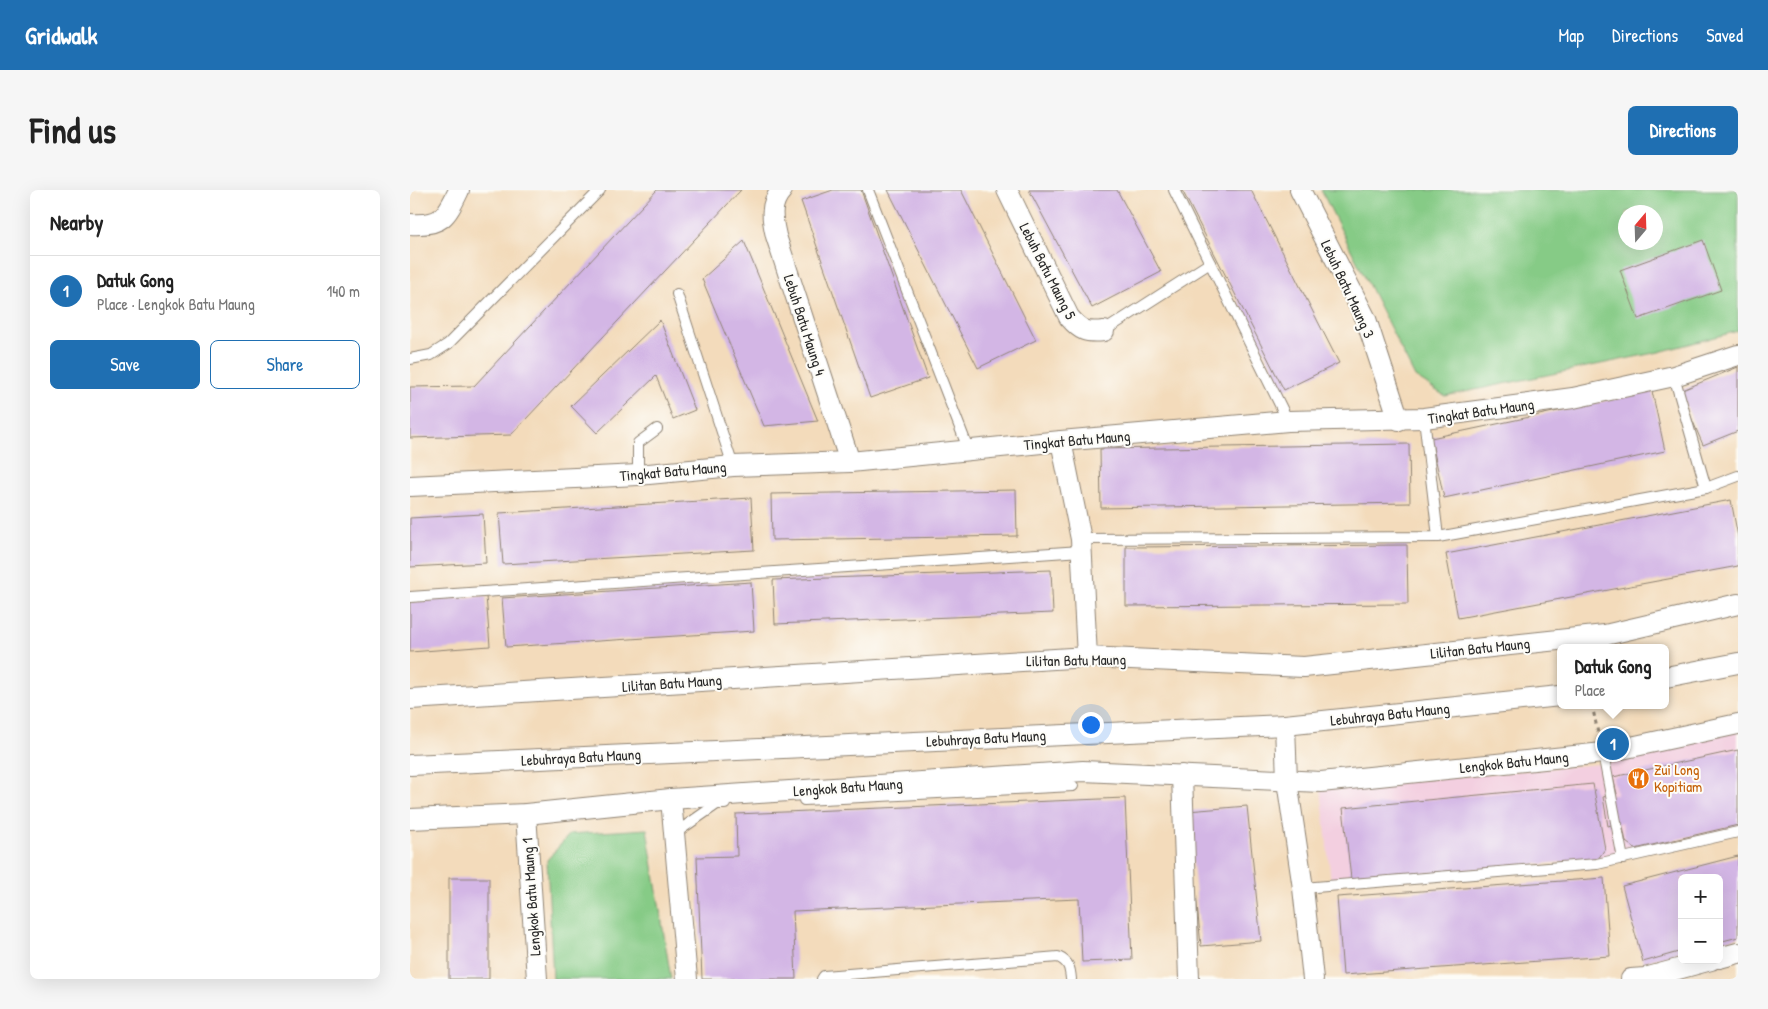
<!DOCTYPE html>
<html lang="en">
<head>
<meta charset="utf-8">
<style>
	:root { --surface:#fff; --page:#f6f6f6; --text:#222; --muted:#767676; --line:#e0e0e0; --accent:#1f6fb2 }
	body { margin:0; font-family:"Patrick Hand",sans-serif; background:var(--page); color:var(--text) }
	.controls { position:absolute; right:15px; bottom:15px; display:grid; overflow:hidden; border-radius:8px; box-shadow:0 5px 20px #0002 }
	.controls button { width:45px; height:45px; display:grid; place-items:center; padding:0; border:0; border-bottom:1px solid var(--line); background:var(--surface); color:var(--text); font:25px sans-serif }
	.compass { position:absolute; left:1208px; top:15px; width:45px; height:45px; border-radius:50%; background:var(--surface); box-shadow:0 5px 20px #0002; rotate:19deg }
	.you { position:absolute; left:680px; top:534px; width:18px; height:18px; margin:-12px; border:4px solid #fff; border-radius:50%; background:#1a73e8; box-shadow:0 0 0 8px #1a73e833 }
	.badge { display:grid; place-items:center; width:32px; height:32px; border-radius:50%; background:var(--accent); color:#fff; font-size:16px; font-weight:700 }
	.pin { position:absolute; translate:-50% -50%; border:2px solid #fff; box-shadow:0 1px 5px #0006 }
	.popup { position:absolute; left:1147px; top:454px; width:112px; height:65px; box-sizing:border-box; display:grid; place-content:center; border-radius:8px; background:var(--surface); filter:drop-shadow(0 1px 4px #0005); font-size:16px; white-space:nowrap; color:var(--muted) }
	.popup b { font-size:19px; color:var(--text) }
	.popup::after { content:''; position:absolute; left:50%; top:100%; margin-left:-10px; border:10px solid transparent; border-top-color:var(--surface) }
	.list { margin:0; padding:0; list-style:none }
	h2 { display:flex; justify-content:space-between; align-items:center; height:65px; margin:0; padding:0 20px; font-size:21px }
	h2 small { font-size:16px; font-weight:400; color:var(--muted) }
	.list li { display:grid; grid-template-columns:32px 1fr auto; gap:15px; align-items:center; box-sizing:border-box; height:70px; padding:0 20px; border-top:1px solid var(--line) }
	.list b { display:block; font-size:19px; white-space:nowrap }
	.list p { margin:0; font-size:16px; white-space:nowrap; color:var(--muted) }
	.list em { font-size:16px; font-style:normal; color:var(--muted) }
	.actions { display:flex; gap:10px; padding:15px 20px }
	.actions a { flex:1; padding:11px 0; border:1px solid var(--accent); border-radius:8px; text-align:center; font-size:18px; color:var(--accent) }
	.actions .main { background:var(--accent); color:#fff }
	.map { position:relative; flex:none; width:1328px; height:789px; overflow:hidden; border-radius:8px }
	header { display:flex; align-items:center; gap:30px; box-sizing:border-box; height:70px; padding:0 25px; background:var(--accent); color:#fff }
	header strong { font-size:24px }
	nav { display:flex; gap:28px; margin-inline-start:auto; font-size:18px }
	.intro { display:flex; align-items:center; justify-content:space-between; box-sizing:border-box; height:120px; padding:0 30px }
	h1 { margin:0; font-size:35px }
	.button { padding:12px 22px; border-radius:8px; background:var(--accent); color:#fff; font-size:18px; font-weight:700 }
	main { display:flex; gap:30px; padding:0 30px }
	aside { flex:1; background:var(--surface); border-radius:8px; box-shadow:0 5px 20px #0002 }
	.map>svg:first-child { display:block }
	.built { fill:#f3cfe0 }
	.green { fill:#86cb86; stroke:#587b58; fill-rule:evenodd }
	.building { fill:#d3b6e5 }
	.lines { fill:none; stroke-linecap:round; stroke-linejoin:round }
	.service-casing { stroke:#8f8373; stroke-width:12 }
	.minor-casing { stroke:#8f8373; stroke-width:22 }
	.path { stroke:#8f8373; stroke-width:3; stroke-dasharray:4 4; stroke-linecap:butt }
	.service { stroke:#fff; stroke-width:10 }
	.minor { stroke:#fff; stroke-width:20 }
	.labels { text-anchor:middle; dominant-baseline:central; stroke-width:4; stroke-linejoin:round; paint-order:stroke }
	.street-label { font-size:15px; fill:#2b2b2b; stroke:#fdfcf7 }
	.food-label { font-size:15px; fill:#c56008; stroke:#fdfcf7; text-anchor:start }
</style>
</head>
<body>
<header>
<strong>Gridwalk</strong>
<nav><a>Map</a><a>Directions</a><a>Saved</a></nav>
</header>
<div class="intro"><h1>Find us</h1><a class="button">Directions</a></div>
<main>
<aside>
<h2>Nearby<small></small></h2>
<ul class="list">
<li><span class="badge">1</span><div><b>Datuk Gong</b><p>Place · Lengkok Batu Maung</p></div><em>140 m</em></li>
</ul>
<div class="actions"><a class="main">Save</a><a>Share</a></div>
</aside>
<div class="map">
<svg width="1328" height="789" viewBox="0 0 1328 789">
	<rect width="100%" height="100%" fill="#fdfcf7"/>
	<filter id="ink" filterUnits="userSpaceOnUse"><feTurbulence type="fractalNoise" baseFrequency=".02" numOctaves="2"/><feDisplacementMap in="SourceGraphic" scale="10" xChannelSelector="R" yChannelSelector="G"/><feConvolveMatrix kernelMatrix="1 2 1 2 8 2 1 2 1" color-interpolation-filters="sRGB"/></filter>
	<filter id="wash" filterUnits="userSpaceOnUse"><feTurbulence type="fractalNoise" baseFrequency=".0096" numOctaves="4" result="noise"/><feDisplacementMap in="SourceGraphic" scale="20" xChannelSelector="R" yChannelSelector="G"/><feGaussianBlur stdDeviation="1.12" result="paint"/><feColorMatrix in="noise" values="0 0 0 0 0 0 0 0 0 0 0 0 0 0 0 0 0 1.4 0 .05"/><feComposite in="paint" operator="in"/></filter>
	<g filter="url(#wash)">
		<rect width="100%" height="100%" fill="#f3dbbb"/>
		<!-- built -->
		<path class="built" d="M1328,540V635L1188,669L941,689L921,692L911,599L1201,573Z"/>
		<!-- green -->
		<g class="green">
			<path d="M911,0H1328V141L1249,162L1035,206L1005,187ZM1216,22H1246V52H1216Z"/>
			<path d="M237,639L261,789H143L137,670L160,644Z"/>
		</g>
		<g id="blocks">
			<!-- building -->
			<g class="building">
				<path d="M247,0H331L101,245L0,248V197L64,196Z"/>
				<path d="M423,0H451L518,188L460,208L391,11Z"/>
				<path d="M478,0H551L626,150L568,178Z"/>
				<path d="M619,0H707L751,82L682,118Z"/>
				<path d="M772,0H841L929,173L874,200Z"/>
				<path d="M1293,50L1311,100L1228,129L1210,80Z"/>
				<path d="M334,51L408,231L354,236L292,89Z"/>
				<path d="M250,130L285,220L263,229L246,186L187,243L161,216Z"/>
				<path d="M1328,177V241L1293,255L1270,201Z"/>
				<path d="M1242,201L1255,261L1034,308L1021,248Z"/>
				<path d="M999,254L1000,313L691,318L690,259Z"/>
				<path d="M606,300L607,346L362,350L361,304Z"/>
				<path d="M341,308L344,360L93,374L89,323Z"/>
				<path d="M1321,310L1328,347V376L1048,428L1036,364Z"/>
				<path d="M73,324L76,373L0,377V328Z"/>
				<path d="M997,355L998,414L716,416V357Z"/>
				<path d="M641,380L643,423L365,434L363,390Z"/>
				<path d="M341,392L344,441L96,457L92,408Z"/>
				<path d="M76,406L80,456L0,462V412Z"/>
				<path d="M1328,560V635L1225,659L1216,652L1212,632L1198,636L1193,607L1207,604L1203,587Z"/>
				<path d="M1183,594L1195,659L1188,669L941,689L933,618Z"/>
				<path d="M715,608L722,770L672,772L669,709L383,721L386,789H292L287,667L327,666L326,624Z"/>
				<path d="M837,616L851,751L791,756L778,621Z"/>
				<path d="M1328,666V747L1309,752V688H1272V761L1233,772L1212,696Z"/>
				<rect x="39" y="688" width="40" height="101"/>
				<path d="M1194,688L1200,766L933,785L927,707Z"/>
			</g>
		</g>
	</g>
	<g filter="url(#ink)">
		<use href="#blocks" fill-opacity="0" stroke="#8f8373" stroke-width="1"/>
		<g class="lines">
			<defs>
				<g id="service">
					<path d="M458,0L559,261"/>
					<path d="M764,0L878,231"/>
					<path d="M267,104L323,276"/>
					<path d="M694,141L800,73"/>
					<path d="M0,169L21,165L38,154L190,0"/>
					<path d="M1264,186L1296,298"/>
					<path d="M1014,228L1028,347"/>
					<path d="M228,285V253L247,239"/>
					<path d="M671,349L1028,347L1296,298L1328,286"/>
					<path d="M0,407L671,361"/>
					<path d="M1193,563L1213,669"/>
					<path d="M394,610L663,596"/>
					<path d="M264,644L307,614H315"/>
					<path d="M893,698L1187,674L1328,642"/>
					<path d="M412,789L414,786L648,767C659,772 660,778 661,789"/>
				</g>
				<g id="minor">
					<path d="M372,0C359,14 362,29 366,46L440,272"/>
					<path d="M597,0L659,127C671,141 676,143 694,141"/>
					<path d="M890,0L956,129L989,230"/>
					<path d="M0,34C32,36 36,27 49,0"/>
					<path d="M651,251L671,349L677,467"/>
					<path d="M0,296L228,285L323,276L440,272L651,251L878,231L1014,228L1163,208L1264,186L1328,165"/>
					<path d="M1256,487L1328,473"/>
					<path d="M0,509L677,467L894,477L1195,445L1328,414"/>
					<path d="M875,535L877,591L893,698L903,789"/>
					<path d="M0,575L875,535L1150,506"/>
					<path d="M772,585L779,789"/>
					<path d="M261,609L277,789"/>
					<path d="M116,624L127,789"/>
					<path d="M0,629L116,624L261,609L673,581L911,592L1193,563L1328,534"/>
					<path d="M1309,768L1328,763"/>
					<path d="M1221,789L1235,788L1301,770"/>
				</g>
			</defs>
			<!-- service casing -->
			<use href="#service" class="service-casing"/>
			<!-- minor casing -->
			<use href="#minor" class="minor-casing"/>
			<!-- path -->
			<path class="path" d="M1182,515L1188,543"/>
			<!-- service -->
			<use href="#service" class="service"/>
			<!-- minor -->
			<use href="#minor" class="minor"/>
		</g>
	</g>
	<!-- icons -->
	<defs>
		<symbol id="restaurant-disc" viewBox="-11 -11 22 22"><circle r="9.5" fill="#e8710a" stroke="#fdfcf7"/><path d="M-5-6h1v4h1v-4h1v4h1v-4h1v5L-1.5 .5V6h-2V.5L-5-1ZM5-6V6H3V1.5H1.5Q1.5-4 5-6Z" fill="#fff"/></symbol>
	</defs>
	<g fill-rule="evenodd">
		<use href="#restaurant-disc" x="1216" y="576" width="25" height="25"/>
	</g>
	<g class="labels">
		<!-- street labels -->
		<g class="street-label">
			<text transform="translate(638 81) rotate(63)">Lebuh Batu Maung 5</text>
			<text transform="translate(938 99) rotate(65)">Lebuh Batu Maung 3</text>
			<text transform="translate(395 135) rotate(72)">Lebuh Batu Maung 4</text>
			<text transform="translate(1071 221) rotate(-8)">Tingkat Batu Maung</text>
			<text transform="translate(667 250) rotate(-5)">Tingkat Batu Maung</text>
			<text transform="translate(263 281) rotate(-5)">Tingkat Batu Maung</text>
			<text transform="translate(1070 458) rotate(-6)">Lilitan Batu Maung</text>
			<text transform="translate(666 470) rotate(-1)">Lilitan Batu Maung</text>
			<text transform="translate(262 493) rotate(-4)">Lilitan Batu Maung</text>
			<text transform="translate(980 524) rotate(-6)">Lebuhraya Batu Maung</text>
			<text transform="translate(576 548) rotate(-3)">Lebuhraya Batu Maung</text>
			<text transform="translate(171 567) rotate(-3)">Lebuhraya Batu Maung</text>
			<text transform="translate(1104 572) rotate(-6)">Lengkok Batu Maung</text>
			<text transform="translate(438 597) rotate(-4)">Lengkok Batu Maung</text>
			<text transform="translate(121 707) rotate(-94)">Lengkok Batu Maung 1</text>
		</g>
		<!-- food labels -->
		<g class="food-label">
			<text x="1244" y="579">Zui Long<tspan x="1244" dy="17">Kopitiam</tspan></text>
		</g>
	</g>
</svg>
<div class="controls">
<button>+</button>
<button>−</button>
</div>
<svg class="compass" viewBox="-18 -18 36 36"><path d="M0-13l5 13h-10z" fill="#e53935"/><path d="M0 13l5-13h-10z" fill="#767676"/></svg>
<div class="you"></div>
<div class="pin badge" style="left:1203px;top:554px">1</div>
<div class="popup"><b>Datuk Gong</b>Place</div>
</div>
</main>
</body>
</html>
